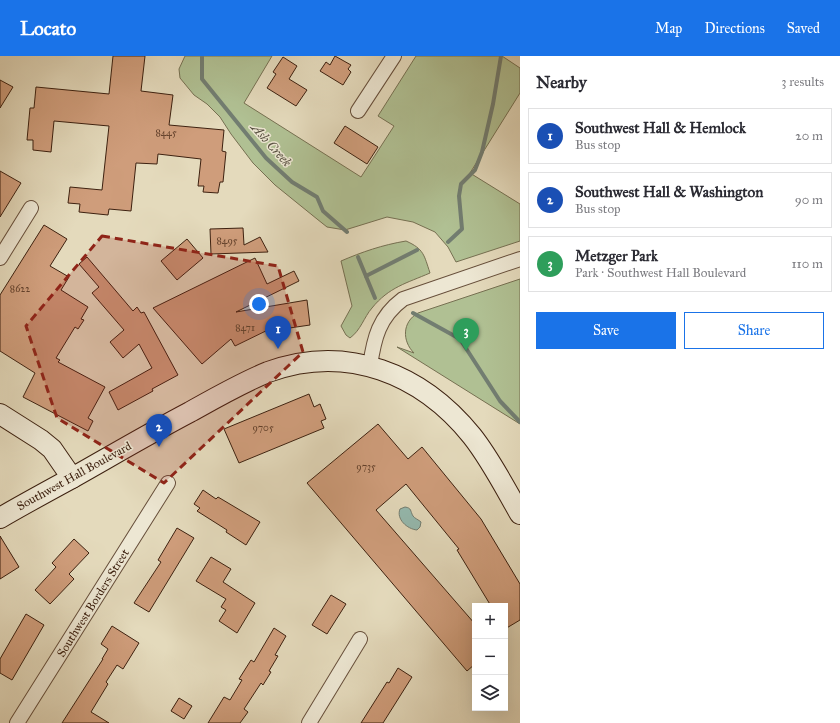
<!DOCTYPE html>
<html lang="en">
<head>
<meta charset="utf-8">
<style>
	:root { --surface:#fff; --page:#f2f2f3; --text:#2b2b33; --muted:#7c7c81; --line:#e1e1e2; --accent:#1a73e8 }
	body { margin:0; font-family:"IM FELL Great Primer",serif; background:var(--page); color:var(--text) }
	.controls { position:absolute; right:12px; bottom:12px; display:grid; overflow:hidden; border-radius:0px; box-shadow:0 4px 16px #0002 }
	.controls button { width:36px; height:36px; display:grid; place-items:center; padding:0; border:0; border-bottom:1px solid var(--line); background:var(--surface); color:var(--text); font:20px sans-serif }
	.you { position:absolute; left:259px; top:248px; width:14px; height:14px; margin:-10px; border:3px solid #fff; border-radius:50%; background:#1a73e8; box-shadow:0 0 0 6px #1a73e833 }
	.badge { display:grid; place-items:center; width:26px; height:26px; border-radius:50%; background:var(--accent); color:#fff; font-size:13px; font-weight:700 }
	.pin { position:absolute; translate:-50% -33px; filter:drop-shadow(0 1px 2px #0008) }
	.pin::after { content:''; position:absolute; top:21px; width:14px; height:12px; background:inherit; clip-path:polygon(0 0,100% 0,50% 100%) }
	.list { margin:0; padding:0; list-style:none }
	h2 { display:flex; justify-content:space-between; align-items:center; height:52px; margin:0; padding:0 16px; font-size:17px }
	h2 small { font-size:13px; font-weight:400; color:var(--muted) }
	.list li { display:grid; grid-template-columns:26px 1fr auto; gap:12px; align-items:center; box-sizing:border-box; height:56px; margin:0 8px 8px; padding:0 8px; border:1px solid var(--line); border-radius:0px }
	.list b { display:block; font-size:15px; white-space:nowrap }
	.list p { margin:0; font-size:13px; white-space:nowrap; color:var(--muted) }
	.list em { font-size:13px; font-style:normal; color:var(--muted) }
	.actions { display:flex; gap:8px; padding:12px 16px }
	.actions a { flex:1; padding:9px 0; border:1px solid var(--accent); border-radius:0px; text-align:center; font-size:14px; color:var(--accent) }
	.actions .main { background:var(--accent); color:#fff }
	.icon { flex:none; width:22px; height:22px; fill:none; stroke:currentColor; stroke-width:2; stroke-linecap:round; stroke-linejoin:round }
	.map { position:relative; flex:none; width:520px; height:667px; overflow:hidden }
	header { display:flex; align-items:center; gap:24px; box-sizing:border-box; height:56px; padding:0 20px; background:var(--accent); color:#fff }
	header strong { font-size:19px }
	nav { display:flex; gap:22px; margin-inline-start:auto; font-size:14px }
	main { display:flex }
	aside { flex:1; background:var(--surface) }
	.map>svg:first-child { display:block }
	.green { fill:#b0c093; stroke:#767052 }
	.water { fill:#95bbb1; stroke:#727d71 }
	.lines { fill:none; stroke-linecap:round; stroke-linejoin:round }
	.stream { stroke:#727d71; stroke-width:4 }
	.building { fill:#cf9d7b; stroke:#3d2110 }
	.street-casing { stroke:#674f3b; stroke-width:16 }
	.secondary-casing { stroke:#3d2110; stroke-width:22 }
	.street { stroke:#ede7d3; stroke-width:14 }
	.secondary { stroke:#ede7d3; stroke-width:20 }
	.marked { fill:#8f2418; fill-opacity:0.2; stroke:#8f2418; stroke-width:3; stroke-dasharray:8 5; stroke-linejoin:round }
	.labels { text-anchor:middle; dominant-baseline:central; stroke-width:3; stroke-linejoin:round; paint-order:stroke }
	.number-label { font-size:10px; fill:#62402b }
	.street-label { font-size:12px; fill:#3d2110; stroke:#ede7d3 }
	.water-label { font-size:13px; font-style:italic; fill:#574f40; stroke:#ede7d3 }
</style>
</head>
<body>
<header>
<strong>Locato</strong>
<nav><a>Map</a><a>Directions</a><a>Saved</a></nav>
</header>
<main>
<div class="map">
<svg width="520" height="667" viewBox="0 0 520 667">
	<rect width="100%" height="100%" fill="#e4dabc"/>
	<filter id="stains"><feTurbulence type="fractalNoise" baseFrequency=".005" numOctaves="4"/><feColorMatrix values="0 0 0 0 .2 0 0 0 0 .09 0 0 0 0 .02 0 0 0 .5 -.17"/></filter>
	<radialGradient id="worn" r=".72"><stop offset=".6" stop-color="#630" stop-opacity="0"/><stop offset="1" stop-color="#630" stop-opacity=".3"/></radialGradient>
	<!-- green -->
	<g class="green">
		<path d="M185,0H272L244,47L361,121L394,70L378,60L416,0H502L520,12V37L470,117L520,148V185L456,206L448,191L435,176L413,166L387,161L345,174L327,171L317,163L275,129L253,107L231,78L220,61L207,48L194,39L180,22L179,13Z"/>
		<path d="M406,185C424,193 424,199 430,217C407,227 389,231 372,252C364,261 361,274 350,282L346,279L341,270L352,250L341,205C362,196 382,189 406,185Z"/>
		<path d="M520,223V368L397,291L414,297C402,285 402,266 418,257Z"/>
	</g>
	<!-- water -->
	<path class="water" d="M405,451C412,452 410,455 413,460C414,462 419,464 421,466L420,471L417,474C407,473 396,463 400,453Z"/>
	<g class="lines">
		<!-- stream -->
		<g class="stream">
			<path d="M202,0V23L266,102L292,126L317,141L323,155L347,176"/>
			<path d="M448,186L462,173L459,140L461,128L475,114L482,96L493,48L501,0"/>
			<path d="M358,201L375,242"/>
			<path d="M366,220L417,194"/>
			<path d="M413,257L460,283L500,345L520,366"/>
		</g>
	</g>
	<!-- building -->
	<g class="building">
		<path d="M113,0H145L141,35L173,39L169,69L224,74L222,95L226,96L223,126H220L218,137L203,136L204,130H198L201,103L158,98L157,108L136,107L131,155L109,153L108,159L79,156L80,148L68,147L70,131L102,134L109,70L54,65L51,96L33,94V84H27L30,52H34L36,31L109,38Z"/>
		<path d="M335,0L351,9L348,13L351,16L343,29L320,15L326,6L330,9Z"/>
		<path d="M283,1L297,10L289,23L307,34L296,50L267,32L276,18L273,16Z"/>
		<path d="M0,24L13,31L0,52Z"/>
		<path d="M345,70L378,91L367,108L334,87Z"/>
		<path d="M0,115L21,127L0,161Z"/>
		<path d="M44,169L67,183L50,210L69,221L61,234L88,251L81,263L84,264L78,273L75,271L56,302L60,304L58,306L105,331L88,362L93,365L88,375L23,341L35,317L0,295V239Z"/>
		<path d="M243,172L244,189L260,181L268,196L211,198L210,173Z"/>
		<path d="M187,183L203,202L177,224L161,205Z"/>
		<path d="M87,201L133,255L137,251L141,257L144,256L178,319L152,333L153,335L118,354L109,336L152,312L139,288L123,302L110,286L124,274L92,237L99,231L79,208Z"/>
		<path d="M255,202L267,228L294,215L299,225L236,256L307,244L310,269L276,274V270L235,290L231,283L202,308L153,252Z"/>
		<path d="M309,338L314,351L320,348L326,363L321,365L324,372L239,407L224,373Z"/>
		<path d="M378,368L408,403L422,391L481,463L520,528V564L505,573V550H491L457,494L459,493L406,428L376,454L475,568V608L467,615L307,427Z"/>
		<path d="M203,434L216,443L218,441L260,466L246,489L226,476L227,474L197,455L200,452L194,448Z"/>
		<path d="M177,472L194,482L149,556L134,547L161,506L158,504Z"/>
		<path d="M0,480L19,511L0,523Z"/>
		<path d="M74,483L89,497L69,518L74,523L50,548L35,534L56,511L52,507Z"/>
		<path d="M211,501L231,513L223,526L255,547L237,577L219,565L226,554L221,551L226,543L196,525Z"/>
		<path d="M331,539L346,548L327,578L312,569Z"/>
		<path d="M26,558L44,569L12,624L0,617V603Z"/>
		<path d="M112,570L139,587L123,613L117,609L106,626L108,628L91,656L109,667H62L103,603H102L108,593L101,588Z"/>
		<path d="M274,572L286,580L275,599L278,600L269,615L271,616L263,629L261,627L244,653L248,656L240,667H208L224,641L230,644L242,624L239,623L251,604L254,606Z"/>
		<path d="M398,612L412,621L383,667H361L387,626L389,627Z"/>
		<path d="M179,642L192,650L184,663L171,655Z"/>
	</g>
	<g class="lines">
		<defs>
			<g id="street">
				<path d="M358,55L394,0"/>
				<path d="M0,202L31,152"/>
				<path d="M370,310C374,282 379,261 403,243L520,203"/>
				<path d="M17,667L168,427"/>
				<path d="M309,667L360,583"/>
			</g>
			<g id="secondary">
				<path d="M0,358L41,384L52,393L72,422"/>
				<path d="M0,462C24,448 48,435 72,422C111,400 150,377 190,356C215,342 241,327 268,316C347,287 422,318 472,380C491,404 505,432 520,458"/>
			</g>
		</defs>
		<!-- street casing -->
		<use href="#street" class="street-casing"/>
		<!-- secondary casing -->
		<use href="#secondary" class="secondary-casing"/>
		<!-- street -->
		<use href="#street" class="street"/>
		<!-- secondary -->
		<use href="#secondary" class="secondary"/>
	</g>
	<!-- marked area -->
	<path class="marked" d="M102,180L278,210L303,296L164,427L57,362L26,270Z"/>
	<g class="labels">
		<!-- number labels -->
		<g class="number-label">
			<text x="166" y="77">8445</text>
			<text x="227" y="185">8495</text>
			<text x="20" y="233">8622</text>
			<text x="245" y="272">8471</text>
			<text x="263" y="372">9705</text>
			<text x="366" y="411">9735</text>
		</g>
		<!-- street labels -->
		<g class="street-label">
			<text transform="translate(74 420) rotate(-29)">Southwest Hall Boulevard</text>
			<text transform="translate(93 547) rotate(-58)">Southwest Borders Street</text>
		</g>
		<!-- water labels -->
		<g class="water-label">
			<text transform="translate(271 89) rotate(48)">Ash Creek</text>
		</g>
	</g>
	<rect width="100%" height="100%" filter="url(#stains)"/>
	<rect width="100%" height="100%" fill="url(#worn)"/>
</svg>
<div class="controls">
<button>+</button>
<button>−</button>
<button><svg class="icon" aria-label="layers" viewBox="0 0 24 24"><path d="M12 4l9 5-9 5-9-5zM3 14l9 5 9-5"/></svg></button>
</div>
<div class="you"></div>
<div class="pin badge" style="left:278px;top:293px;background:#1a4fb4">1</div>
<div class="pin badge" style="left:159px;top:391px;background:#1a4fb4">2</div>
<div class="pin badge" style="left:466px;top:295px;background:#2e9e5b">3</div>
</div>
<aside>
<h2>Nearby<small>3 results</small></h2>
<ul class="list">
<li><span class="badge" style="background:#1a4fb4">1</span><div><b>Southwest Hall &amp; Hemlock</b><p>Bus stop</p></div><em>20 m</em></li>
<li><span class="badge" style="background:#1a4fb4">2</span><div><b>Southwest Hall &amp; Washington</b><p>Bus stop</p></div><em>90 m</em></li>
<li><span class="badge" style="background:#2e9e5b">3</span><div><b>Metzger Park</b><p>Park · Southwest Hall Boulevard</p></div><em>110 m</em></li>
</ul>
<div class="actions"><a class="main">Save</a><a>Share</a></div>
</aside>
</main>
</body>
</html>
